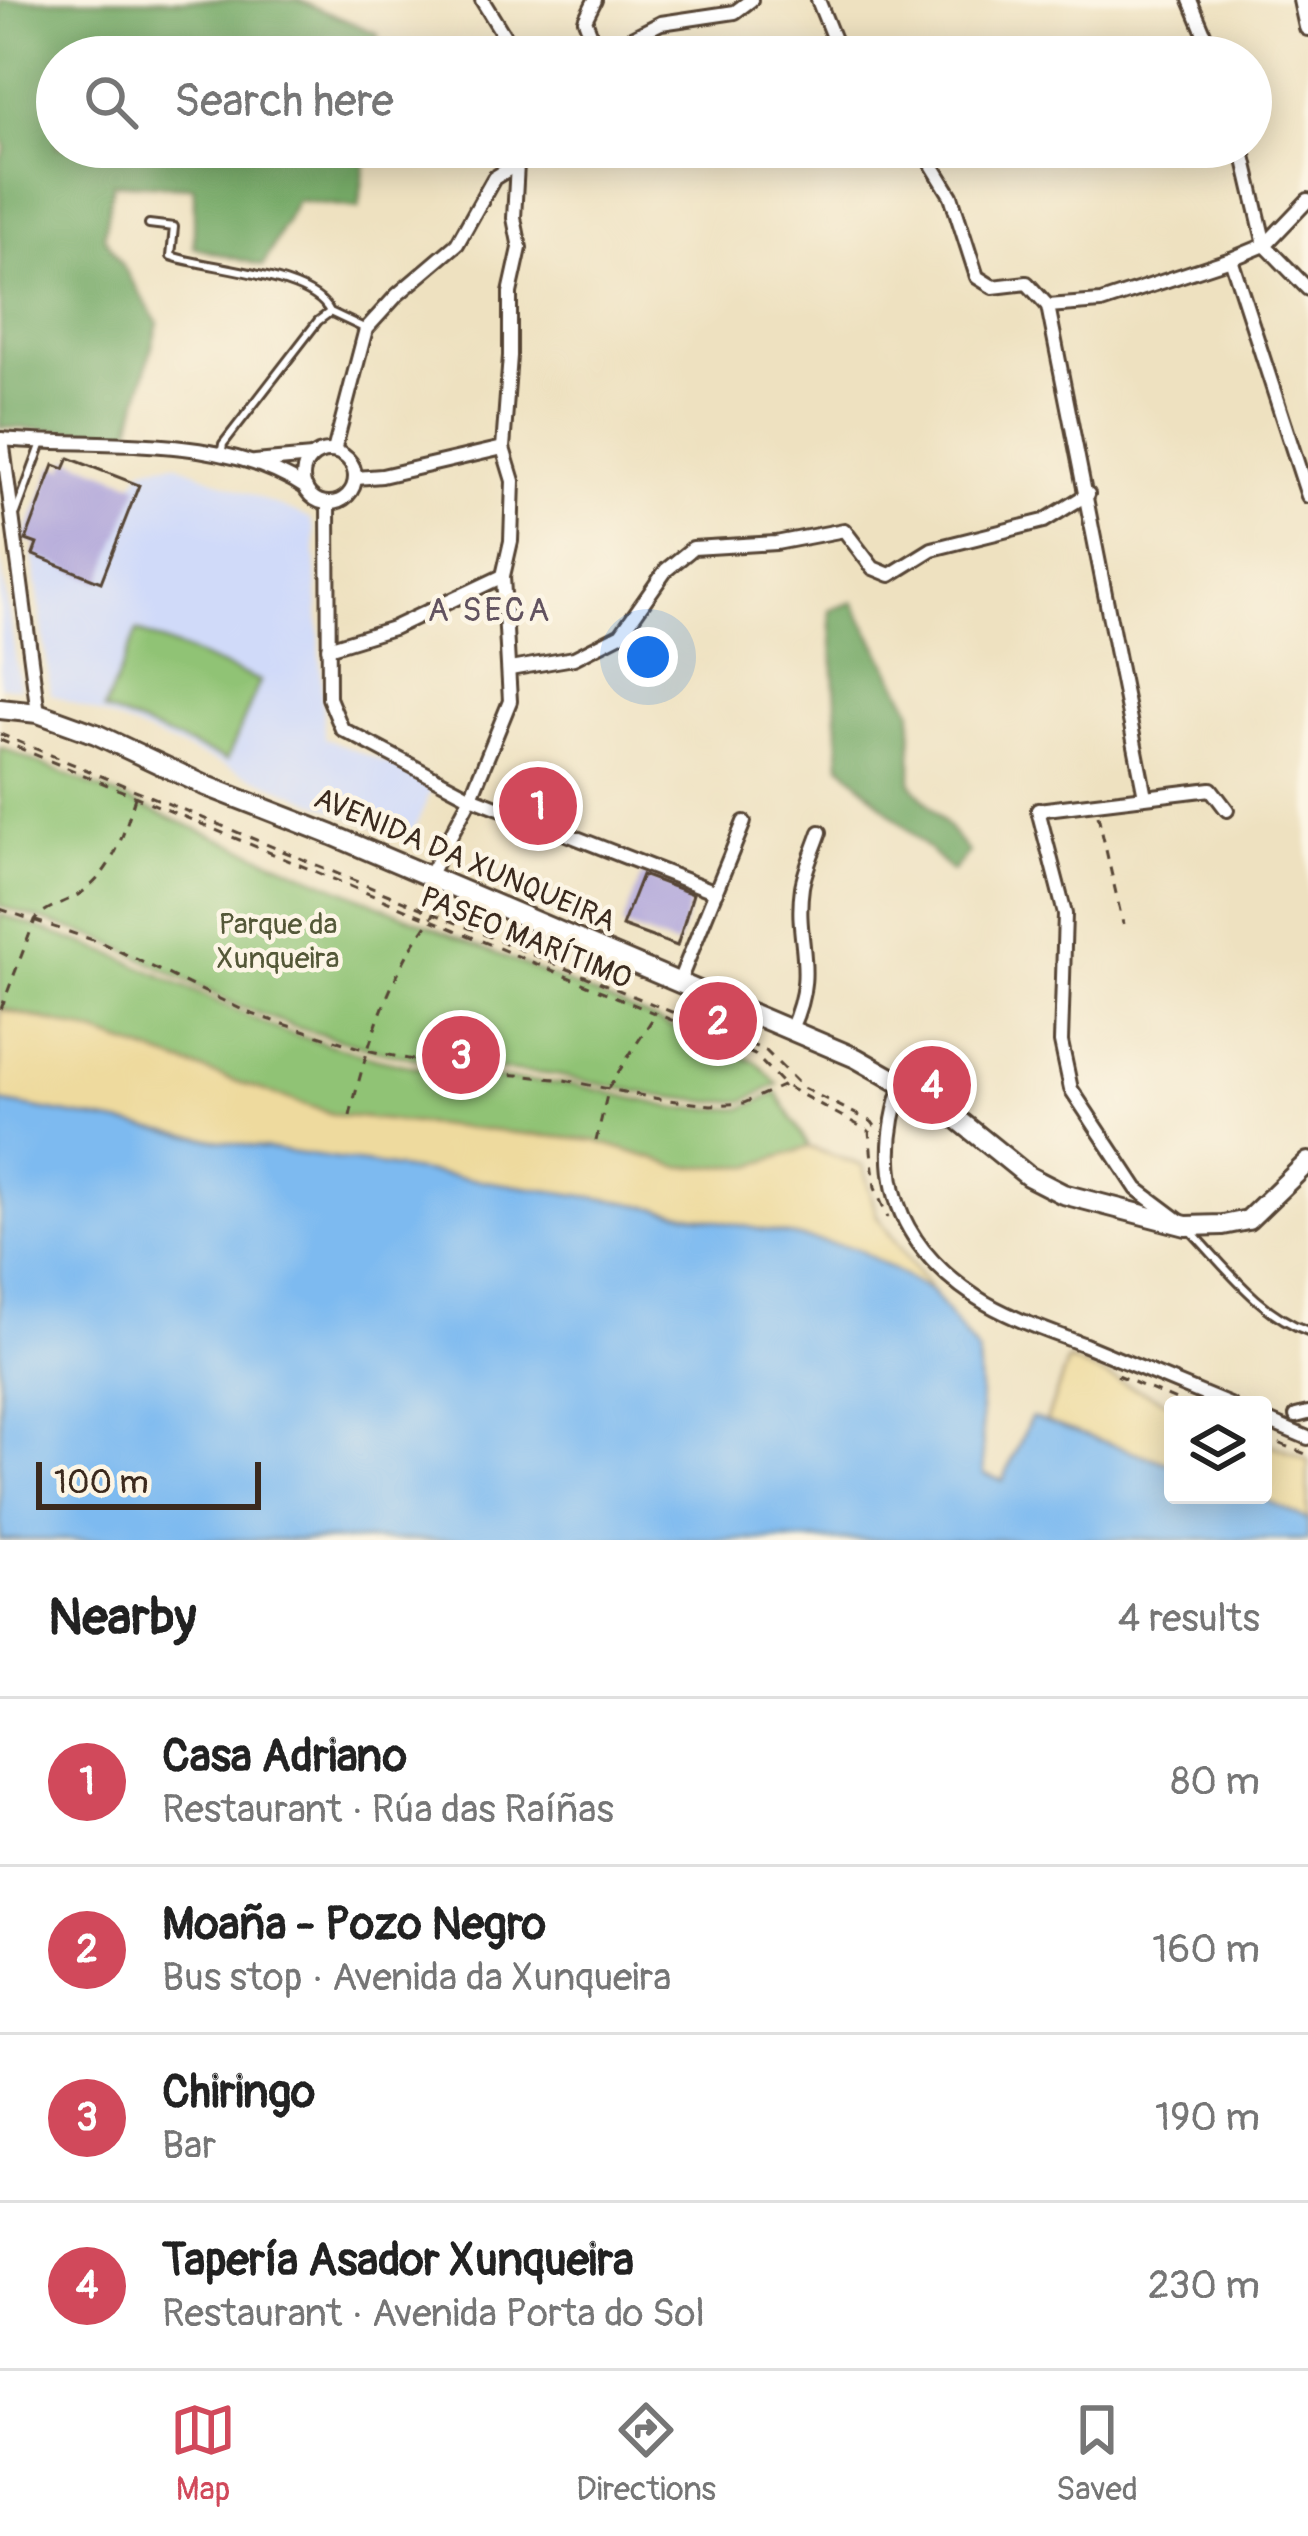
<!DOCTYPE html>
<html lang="en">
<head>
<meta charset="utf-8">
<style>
	:root { --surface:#fff; --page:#f6f6f6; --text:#222; --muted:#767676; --line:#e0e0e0; --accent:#d1495b }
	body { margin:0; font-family:Pangolin,sans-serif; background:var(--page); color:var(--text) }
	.controls { position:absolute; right:36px; bottom:36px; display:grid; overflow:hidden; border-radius:12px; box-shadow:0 6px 30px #0003 }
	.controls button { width:108px; height:108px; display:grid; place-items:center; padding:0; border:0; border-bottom:3px solid var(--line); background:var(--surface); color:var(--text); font:60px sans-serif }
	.scale { position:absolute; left:36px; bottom:30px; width:225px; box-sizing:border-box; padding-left:12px; border:6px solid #3b2a1e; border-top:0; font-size:33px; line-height:42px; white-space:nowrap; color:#3b2a1e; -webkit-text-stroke:9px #fcf5e5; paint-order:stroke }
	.you { position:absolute; left:648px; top:657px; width:42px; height:42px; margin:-30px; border:9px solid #fff; border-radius:50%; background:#1a73e8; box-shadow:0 0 0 18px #1a73e833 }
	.badge { display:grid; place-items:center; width:78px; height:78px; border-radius:50%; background:var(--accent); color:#fff; font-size:39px; font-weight:700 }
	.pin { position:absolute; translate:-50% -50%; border:6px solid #fff; box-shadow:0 3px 12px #0006 }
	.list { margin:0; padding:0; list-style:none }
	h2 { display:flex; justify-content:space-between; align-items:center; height:156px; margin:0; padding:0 48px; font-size:51px }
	h2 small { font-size:39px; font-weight:400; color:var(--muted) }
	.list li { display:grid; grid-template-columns:78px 1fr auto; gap:36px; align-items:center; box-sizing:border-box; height:168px; padding:0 48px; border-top:3px solid var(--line) }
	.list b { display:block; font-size:45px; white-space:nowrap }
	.list p { margin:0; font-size:39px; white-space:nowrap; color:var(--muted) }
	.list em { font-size:39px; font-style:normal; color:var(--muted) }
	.icon { flex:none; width:66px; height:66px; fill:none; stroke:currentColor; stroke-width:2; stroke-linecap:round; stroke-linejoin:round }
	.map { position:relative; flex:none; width:1308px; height:1540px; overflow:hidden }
	.search { position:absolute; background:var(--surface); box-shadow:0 6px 30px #0003; left:36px; right:36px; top:36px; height:132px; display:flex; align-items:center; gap:30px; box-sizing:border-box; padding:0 42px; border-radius:66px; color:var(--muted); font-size:45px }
	.sheet { height:828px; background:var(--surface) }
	nav { display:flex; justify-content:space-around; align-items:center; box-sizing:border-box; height:168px; border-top:3px solid var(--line); background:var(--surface); font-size:33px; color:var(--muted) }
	nav a { display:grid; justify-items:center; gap:6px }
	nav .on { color:var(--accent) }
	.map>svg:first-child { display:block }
	.built { fill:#d0daf9 }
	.green { fill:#90c374; stroke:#667649; stroke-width:3 }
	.forest { fill:#74a966; stroke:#586a42; stroke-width:3 }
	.sand { fill:#eeda9e; stroke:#94825e; stroke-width:3 }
	.water { fill:#7dbaf0; stroke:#5c7287; stroke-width:3 }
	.building { fill:#a79dd9 }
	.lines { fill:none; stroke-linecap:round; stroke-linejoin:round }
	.lane-casing { stroke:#564536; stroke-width:12 }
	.street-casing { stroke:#564536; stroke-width:18 }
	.secondary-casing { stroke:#564536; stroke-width:22 }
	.primary-casing { stroke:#564536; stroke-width:24 }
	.path { stroke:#564536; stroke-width:3; stroke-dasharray:9 9; stroke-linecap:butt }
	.lane { stroke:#fff; stroke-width:6 }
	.street { stroke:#fff; stroke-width:12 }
	.secondary { stroke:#fff; stroke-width:16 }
	.primary { stroke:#fff; stroke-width:18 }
	.labels { text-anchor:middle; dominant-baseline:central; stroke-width:9; stroke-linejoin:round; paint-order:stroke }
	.street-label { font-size:30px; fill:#3b2a1e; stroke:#fcf5e5 }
	.park-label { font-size:30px; fill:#545838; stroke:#fcf5e5 }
	.neighbourhood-label { font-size:33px; letter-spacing:3px; fill:#61525f; stroke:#fcf5e5 }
</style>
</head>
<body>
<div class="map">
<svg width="1308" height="1540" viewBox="0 0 1308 1540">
	<rect width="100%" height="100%" fill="#fcf5e5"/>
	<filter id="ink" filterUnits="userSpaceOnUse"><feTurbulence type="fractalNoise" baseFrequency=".00833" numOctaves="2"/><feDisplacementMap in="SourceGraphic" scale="24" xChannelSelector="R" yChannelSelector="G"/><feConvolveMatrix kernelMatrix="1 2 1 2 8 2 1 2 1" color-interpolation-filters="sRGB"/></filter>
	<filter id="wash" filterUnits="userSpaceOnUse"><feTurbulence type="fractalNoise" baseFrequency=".004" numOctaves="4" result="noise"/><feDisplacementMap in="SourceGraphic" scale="48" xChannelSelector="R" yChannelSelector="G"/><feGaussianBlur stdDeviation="2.7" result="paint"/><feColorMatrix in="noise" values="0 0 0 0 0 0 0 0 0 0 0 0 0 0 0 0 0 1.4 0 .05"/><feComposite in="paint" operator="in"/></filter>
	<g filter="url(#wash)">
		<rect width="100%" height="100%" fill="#eee1c0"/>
		<!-- built -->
		<g class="built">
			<path d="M69,458L134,483L143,467L176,463L310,519L314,529L324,738L429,780L432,788L409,841L51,694L33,555L37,544L24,539L54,465L64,469Z"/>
			<path d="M0,556L20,688L0,686Z"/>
		</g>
		<!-- green -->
		<g class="green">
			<path d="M137,631L260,681L227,760L104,710Z"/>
			<path d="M0,747L756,1062L778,1084L744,1101L712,1102L659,1096L555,1075L448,1065L383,1052L295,1027L239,1006L104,940L0,906Z"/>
			<path d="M0,914L115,955L279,1030L378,1059L453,1075L577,1085L675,1108L741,1109L777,1093L809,1147L752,1166L680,1167L596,1141L335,1115L82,1029L0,1008Z"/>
		</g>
		<!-- forest -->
		<g class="forest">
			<path d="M0,0H298L378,34L376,57H57V147H367L359,208L297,200L263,266L194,247V187L113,183L104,236L158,323L129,435L0,427V160L6,148L0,134Z"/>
			<path d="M853,602L912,710L911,783L969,853L952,872L840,764L830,610Z"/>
		</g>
		<!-- sand -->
		<g class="sand">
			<path d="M0,1009L82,1029L335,1115L596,1141L680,1167L752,1166L809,1147L863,1166L877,1216L932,1292L0,1147Z"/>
			<path d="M1068,1360L1175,1405L1173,1465L1046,1422Z"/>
			<path d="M1263,1441L1308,1460V1521L1254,1495H1263Z"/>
		</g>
		<!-- water -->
		<path class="water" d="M0,1102L249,1146L625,1202L857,1249L932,1292L978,1353L984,1474L1003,1481L1031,1417L1173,1465V1495H1254L1308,1520V1540H0Z"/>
		<g id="blocks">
			<!-- building -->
			<g class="building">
				<path d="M69,458L139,485L101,582L33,555L37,544L26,540L54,465L64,469Z"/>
				<path d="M642,875L693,894L677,946L622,926Z"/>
			</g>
		</g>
	</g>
	<g filter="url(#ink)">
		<use href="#blocks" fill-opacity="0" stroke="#564536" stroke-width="3"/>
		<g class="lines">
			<defs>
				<g id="lane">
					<path d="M149,224L174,227L171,256C208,269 313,274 330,312L366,329"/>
					<path d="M221,456L223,444L318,321L330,312"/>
					<path d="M16,513L42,443"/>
					<path d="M1189,1229C1225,1266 1258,1313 1308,1331"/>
				</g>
				<g id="street">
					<path d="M482,0L517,57"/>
					<path d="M595,0L585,20L598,54"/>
					<path d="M818,0L841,57"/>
					<path d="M1190,0L1214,57"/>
					<path d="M594,57L661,23L735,12L751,0"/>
					<path d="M1242,147L1265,245"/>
					<path d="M923,150L951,196L977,277L993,287L1027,283L1048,306L1145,796"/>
					<path d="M1265,245L1308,200"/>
					<path d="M1308,289L1265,245L1231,259L1308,496"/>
					<path d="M1048,306L1101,302L1231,259"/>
					<path d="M0,439C98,448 220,431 306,488"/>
					<path d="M2,439L38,713"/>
					<path d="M334,451L366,329L397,295L457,244L494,178L517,164"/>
					<circle cx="329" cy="477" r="26"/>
					<path d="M255,462L312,457"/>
					<path d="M356,478L382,476L503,448"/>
					<path d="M328,503L329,698L342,729L471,797L716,892"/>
					<path d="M328,648L393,628L503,576"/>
					<path d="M510,669L574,658L621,634L666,570L693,548L776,543L844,530L873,568L890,575L932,549L1044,521L1088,494"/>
					<path d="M429,876L471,797L510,701L503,576L511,541L513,481L503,448L510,356V293L520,248L514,218L517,164L523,147"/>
					<path d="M678,984L744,822"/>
					<path d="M791,1029C819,968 794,943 802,887C805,869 814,850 820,832"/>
					<path d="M903,1082C872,1172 895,1243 976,1297C1008,1318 1049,1331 1085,1345C1133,1365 1181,1385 1230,1405"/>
					<path d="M1181,1222L1137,1189L1071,1089L1061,1042L1065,914L1038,810L1211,789L1227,810"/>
					<path d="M1296,1416L1308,1413"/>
					<path d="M1263,1419L1308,1438"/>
				</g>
				<path id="secondary" d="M1302,0L1308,27"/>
				<path id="primary" d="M0,709L38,713L96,734L204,785L332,835L856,1058L944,1108L1028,1176L1063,1194L1186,1226L1223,1225L1248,1220L1308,1162"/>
			</defs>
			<!-- lane casing -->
			<use href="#lane" class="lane-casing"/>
			<!-- street casing -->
			<use href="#street" class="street-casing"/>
			<!-- secondary casing -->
			<use href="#secondary" class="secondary-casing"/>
			<!-- primary casing -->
			<use href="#primary" class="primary-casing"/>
			<!-- path -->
			<g class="path">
				<path d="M0,734L766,1051L803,1088L872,1122L878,1130"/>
				<path d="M0,740L755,1055L784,1085L869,1131L875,1188L888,1218"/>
				<path d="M1098,815L1123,924"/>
				<path d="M0,909L102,943L249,1013L366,1050L450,1068L564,1080L659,1099L711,1105L744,1103L784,1085"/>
				<path d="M1,1009L35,920C45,907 62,904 76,896C112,876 124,834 135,797"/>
				<path d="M350,1116C363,1061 379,1008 406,957C416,937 431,923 440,902"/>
				<path d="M596,1141L609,1087L655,1015"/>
				<path d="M1117,1375L1188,1405"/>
				<path d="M1263,1437L1308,1455"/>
			</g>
			<!-- lane -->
			<use href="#lane" class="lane"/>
			<!-- street -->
			<use href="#street" class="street"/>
			<!-- secondary -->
			<use href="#secondary" class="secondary"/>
			<!-- primary -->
			<use href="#primary" class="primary"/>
		</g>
	</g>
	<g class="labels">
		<!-- street labels -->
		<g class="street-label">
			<text transform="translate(465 860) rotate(23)">AVENIDA DA XUNQUEIRA</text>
			<text transform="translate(526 938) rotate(22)">PASEO MARÍTIMO</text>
		</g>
		<!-- park labels -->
		<g class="park-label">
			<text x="278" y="924">Parque da<tspan x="278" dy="34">Xunqueira</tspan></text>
		</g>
		<!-- neighbourhood labels -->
		<g class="neighbourhood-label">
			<text x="490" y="610">A SECA</text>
		</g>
	</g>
</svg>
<div class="controls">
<button><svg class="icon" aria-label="layers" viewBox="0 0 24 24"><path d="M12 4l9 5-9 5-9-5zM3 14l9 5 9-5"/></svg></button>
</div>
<div class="scale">100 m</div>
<div class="you"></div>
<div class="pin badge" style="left:538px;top:806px">1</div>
<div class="pin badge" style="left:718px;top:1021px">2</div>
<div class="pin badge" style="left:461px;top:1055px">3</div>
<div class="pin badge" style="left:932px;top:1085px">4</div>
<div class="search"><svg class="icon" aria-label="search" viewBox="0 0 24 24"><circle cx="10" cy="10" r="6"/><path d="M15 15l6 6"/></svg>Search here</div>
</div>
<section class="sheet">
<h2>Nearby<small>4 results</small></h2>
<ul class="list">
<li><span class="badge">1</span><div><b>Casa Adriano</b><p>Restaurant · Rúa das Raíñas</p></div><em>80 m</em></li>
<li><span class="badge">2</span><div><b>Moaña - Pozo Negro</b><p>Bus stop · Avenida da Xunqueira</p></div><em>160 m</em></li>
<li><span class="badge">3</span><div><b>Chiringo</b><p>Bar</p></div><em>190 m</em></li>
<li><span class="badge">4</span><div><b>Tapería Asador Xunqueira</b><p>Restaurant · Avenida Porta do Sol</p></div><em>230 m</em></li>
</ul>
</section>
<nav>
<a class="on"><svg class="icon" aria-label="map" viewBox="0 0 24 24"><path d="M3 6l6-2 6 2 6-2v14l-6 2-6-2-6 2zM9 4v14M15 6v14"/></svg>Map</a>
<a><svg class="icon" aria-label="directions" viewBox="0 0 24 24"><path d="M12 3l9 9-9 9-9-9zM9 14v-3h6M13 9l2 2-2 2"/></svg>Directions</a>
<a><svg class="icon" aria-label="saved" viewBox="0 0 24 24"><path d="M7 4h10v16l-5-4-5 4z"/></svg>Saved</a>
</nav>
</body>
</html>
